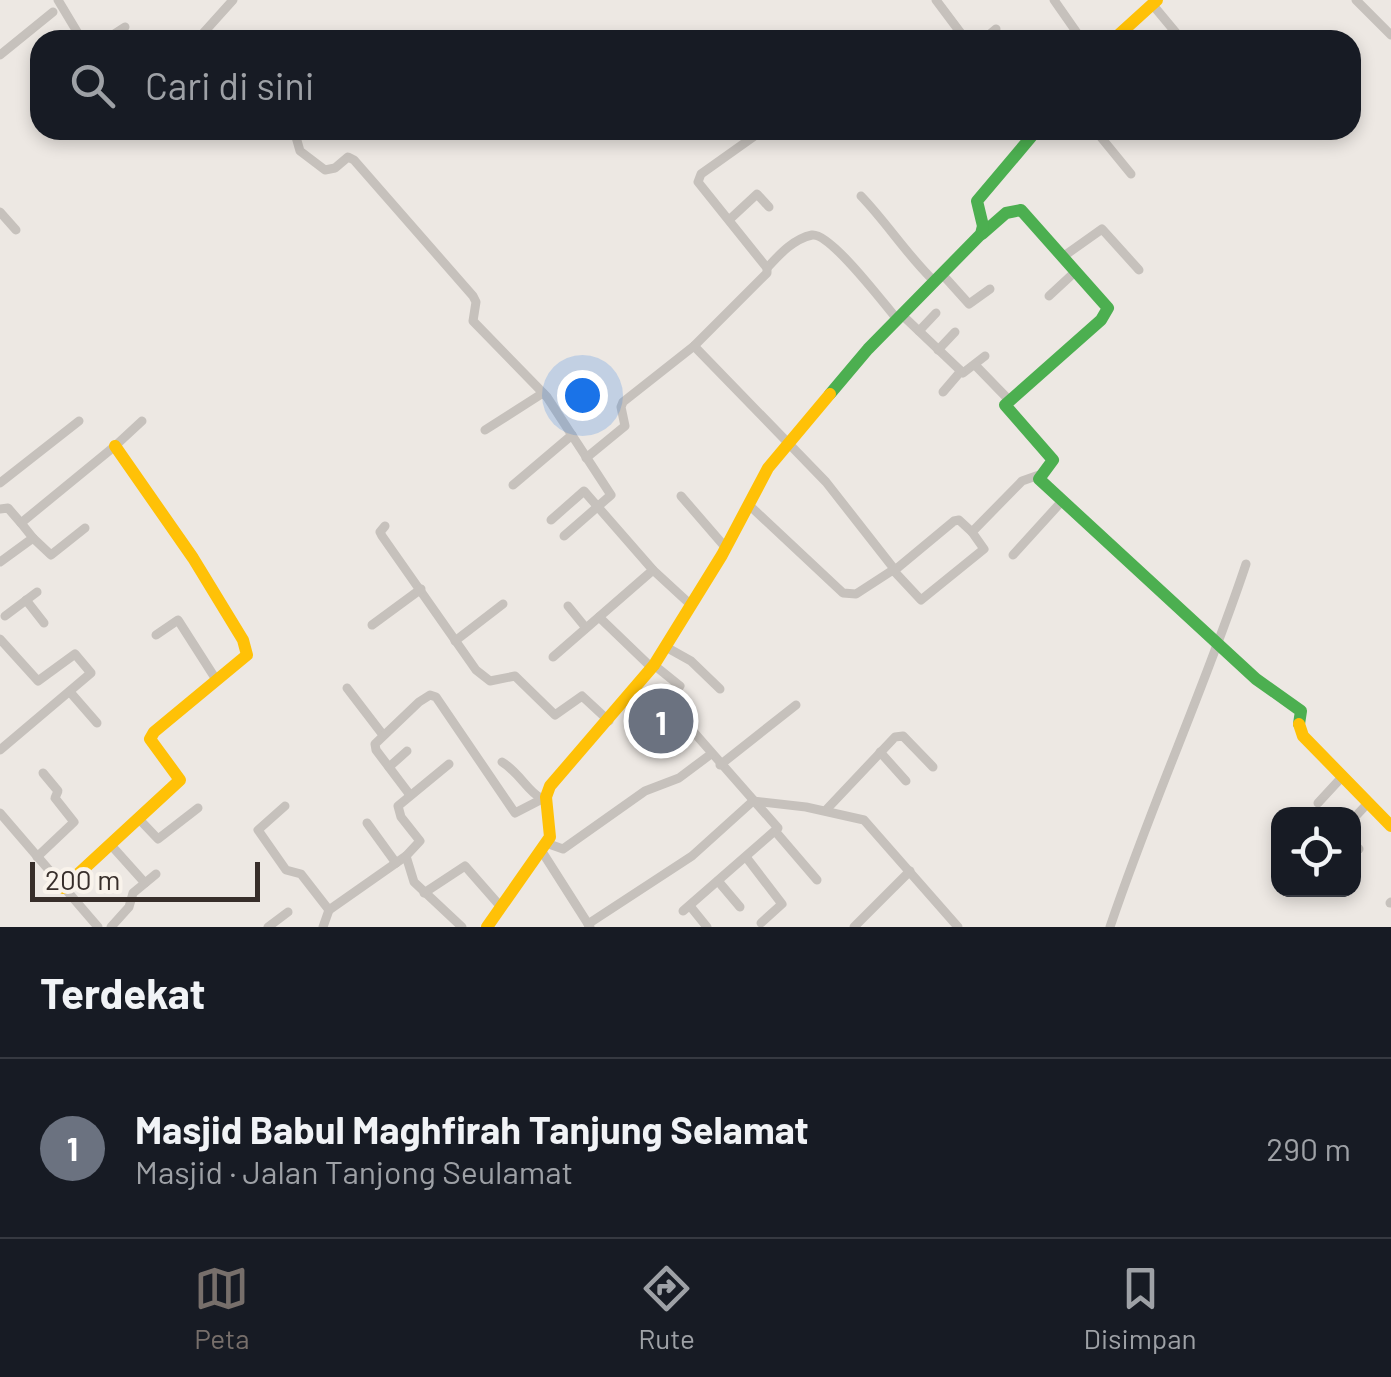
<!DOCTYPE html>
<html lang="id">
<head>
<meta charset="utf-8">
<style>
	:root { --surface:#171b24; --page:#242831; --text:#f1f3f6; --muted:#9ea1a6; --line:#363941; --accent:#776f6b }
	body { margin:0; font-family:Barlow,sans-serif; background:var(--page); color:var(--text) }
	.controls { position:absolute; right:30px; bottom:30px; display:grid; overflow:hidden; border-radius:20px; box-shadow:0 5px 15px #0003 }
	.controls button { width:90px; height:90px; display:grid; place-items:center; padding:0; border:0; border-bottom:2px solid var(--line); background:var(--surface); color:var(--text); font:50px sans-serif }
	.scale { position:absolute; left:30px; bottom:25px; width:230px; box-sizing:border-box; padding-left:10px; border:5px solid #372e2a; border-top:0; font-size:28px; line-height:35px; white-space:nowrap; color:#372e2a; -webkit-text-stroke:8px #f9f3eb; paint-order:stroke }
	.you { position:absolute; left:582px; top:395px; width:35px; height:35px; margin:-25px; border:8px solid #fff; border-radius:50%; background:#1a73e8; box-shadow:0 0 0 15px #1a73e833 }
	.badge { display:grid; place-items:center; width:65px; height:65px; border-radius:50%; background:var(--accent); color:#fff; font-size:32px; font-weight:700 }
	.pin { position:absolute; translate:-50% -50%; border:5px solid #fff; box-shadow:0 2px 10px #0006 }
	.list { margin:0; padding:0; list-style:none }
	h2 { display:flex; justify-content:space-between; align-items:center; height:130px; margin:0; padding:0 40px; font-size:42px }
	h2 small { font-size:32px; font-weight:400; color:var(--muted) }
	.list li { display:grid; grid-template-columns:65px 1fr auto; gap:30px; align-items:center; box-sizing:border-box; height:180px; padding:0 40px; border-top:2px solid var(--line) }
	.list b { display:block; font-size:38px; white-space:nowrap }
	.list p { margin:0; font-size:32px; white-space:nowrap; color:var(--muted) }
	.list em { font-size:32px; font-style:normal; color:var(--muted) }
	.icon { flex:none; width:55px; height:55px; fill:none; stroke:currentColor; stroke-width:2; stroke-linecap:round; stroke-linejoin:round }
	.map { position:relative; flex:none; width:1391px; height:927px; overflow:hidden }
	.search { position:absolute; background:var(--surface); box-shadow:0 5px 15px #0003; left:30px; right:30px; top:30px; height:110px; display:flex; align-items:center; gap:25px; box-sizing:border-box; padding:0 35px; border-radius:30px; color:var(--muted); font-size:38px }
	.sheet { height:310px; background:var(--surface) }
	nav { display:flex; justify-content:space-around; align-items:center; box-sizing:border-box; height:140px; border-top:2px solid var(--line); background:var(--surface); font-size:28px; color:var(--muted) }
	nav a { display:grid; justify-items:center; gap:5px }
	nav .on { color:var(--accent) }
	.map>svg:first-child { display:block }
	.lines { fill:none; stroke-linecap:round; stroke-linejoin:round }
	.street { stroke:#c6c1bc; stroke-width:9 }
	.fast { stroke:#4caf50; stroke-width:12 }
	.slow { stroke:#ffc107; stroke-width:12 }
</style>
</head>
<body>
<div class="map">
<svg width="1391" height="927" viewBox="0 0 1391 927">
	<rect width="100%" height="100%" fill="#ede8e3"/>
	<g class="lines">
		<!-- street -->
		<g class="street">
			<path d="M58,0L82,40"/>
			<path d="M936,0L966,40"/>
			<path d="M1054,0L1082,40"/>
			<path d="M1356,0L1391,35"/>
			<path d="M1152,4L1182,40"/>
			<path d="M105,40L125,27"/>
			<path d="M197,40L233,0"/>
			<path d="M983,40L996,29"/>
			<path d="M0,55L53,12"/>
			<path d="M294,130L300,151L325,170L335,168L348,157L354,160L473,296L476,302L473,321L547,397L611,495L564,536"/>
			<path d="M1095,130L1131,174"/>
			<path d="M861,196C887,223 907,255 934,281"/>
			<path d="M0,212L16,230"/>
			<path d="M729,220L757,194L769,207"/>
			<path d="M1064,256L1102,229L1139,270"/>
			<path d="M767,268C779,255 793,239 812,235C830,232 884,304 897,319"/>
			<path d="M942,274L969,304L990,289"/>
			<path d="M1049,296L1076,271"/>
			<path d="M901,314L963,373L985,356"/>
			<path d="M919,331L936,313"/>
			<path d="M694,346L826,482L895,570L954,521L959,520L972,532"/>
			<path d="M938,350L955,332"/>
			<path d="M976,366L1010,401"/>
			<path d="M943,392L961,371"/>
			<path d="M485,430L543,393"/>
			<path d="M586,458L625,426L621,407L623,402L694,346L767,273V268L698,182L701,174L763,130"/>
			<path d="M0,483L79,421"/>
			<path d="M513,485L572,435"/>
			<path d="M681,496L726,548"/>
			<path d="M749,505L843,593L856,594L893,570L921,600L984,549L972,532L1022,481L1039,475"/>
			<path d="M0,509L8,508L21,523"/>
			<path d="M551,520L584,491L653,570L691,605"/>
			<path d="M385,526L380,532L382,536L476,670L490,681L515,676L555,715L582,696L609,721"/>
			<path d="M33,538L51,555L85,528"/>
			<path d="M1013,555L1063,500"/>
			<path d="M0,562L33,538L21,523L115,446L142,421"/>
			<path d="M26,600L44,623"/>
			<path d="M568,606L586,628"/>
			<path d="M5,616L37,592"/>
			<path d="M599,617L652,668"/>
			<path d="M372,625L421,589"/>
			<path d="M156,635L178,620L217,681"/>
			<path d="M0,639L38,681L75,654L91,673L0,750"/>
			<path d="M455,641L503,604"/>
			<path d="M666,647L691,661L720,689"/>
			<path d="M553,657L653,570"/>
			<path d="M654,665L680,686L669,704L778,828L683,911"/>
			<path d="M347,688L383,735"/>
			<path d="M70,692L97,723"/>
			<path d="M880,752L906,781"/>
			<path d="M502,762C520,773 528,792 541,798"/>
			<path d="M720,765L796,705"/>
			<path d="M389,767L407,751"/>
			<path d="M410,795L376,750L375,744L419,702L430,695L436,697L515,813L546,797"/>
			<path d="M1318,803L1342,777"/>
			<path d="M285,806L258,830L286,870L301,874L329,910L406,856L414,882L462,927"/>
			<path d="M826,810L895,737L903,736L933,767"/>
			<path d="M0,813L98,927"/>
			<path d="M138,818L158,839L198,808"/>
			<path d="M1354,818L1368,803"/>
			<path d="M367,823L396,863"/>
			<path d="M775,831L817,880"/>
			<path d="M546,843L563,849L645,791L679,778L711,754"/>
			<path d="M110,844L145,883"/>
			<path d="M1354,844L1359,849"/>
			<path d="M541,850L590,927"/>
			<path d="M406,856L420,841L401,817L398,806L449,764"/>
			<path d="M37,857L74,822L55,798L58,791L43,773"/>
			<path d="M746,857L782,904L761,923"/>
			<path d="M718,881L740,907"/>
			<path d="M424,893L465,866L501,907"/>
			<path d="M1390,903L1391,902"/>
			<path d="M690,906L707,927"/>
			<path d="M588,924L692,856L753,801L806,807L864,820L958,927"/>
			<path d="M111,927L129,907L133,893L156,874"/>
			<path d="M268,927L288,912"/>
			<path d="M323,927L329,910"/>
			<path d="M854,927L910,871"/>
			<path d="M1110,927C1151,805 1205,687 1246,564"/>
		</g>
		<!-- fast -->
		<g class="fast">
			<path d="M982,234L1006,213L1021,210L1108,308L1101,320L1005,405L1053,460L1039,479L1256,679L1301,711L1299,724"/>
			<path d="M830,394L868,349L981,234L983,226L977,201L1037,130"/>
		</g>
		<!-- slow -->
		<g class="slow">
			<path d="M1113,40L1157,0"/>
			<path d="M1299,724L1303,736L1391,826"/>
			<path d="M63,888L180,780L150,739L154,732L247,655L243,640L193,558L115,446"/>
			<path d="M487,927L550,837L546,797L550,786L654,665L722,555L768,468L830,394"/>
		</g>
	</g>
</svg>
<div class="controls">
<button><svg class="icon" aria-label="locate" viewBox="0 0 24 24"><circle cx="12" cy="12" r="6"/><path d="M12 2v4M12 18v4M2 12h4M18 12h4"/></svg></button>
</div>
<div class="scale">200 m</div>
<div class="you"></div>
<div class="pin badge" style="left:661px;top:721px;background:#6b7280">1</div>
<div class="search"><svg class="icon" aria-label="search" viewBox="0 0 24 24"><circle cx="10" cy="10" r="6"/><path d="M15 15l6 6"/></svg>Cari di sini</div>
</div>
<section class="sheet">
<h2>Terdekat<small></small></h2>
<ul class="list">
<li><span class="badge" style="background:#6b7280">1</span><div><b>Masjid Babul Maghfirah Tanjung Selamat</b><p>Masjid · Jalan Tanjong Seulamat</p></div><em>290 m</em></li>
</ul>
</section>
<nav>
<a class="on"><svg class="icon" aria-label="map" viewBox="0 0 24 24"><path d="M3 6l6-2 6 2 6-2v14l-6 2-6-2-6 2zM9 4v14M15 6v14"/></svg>Peta</a>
<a><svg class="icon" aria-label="directions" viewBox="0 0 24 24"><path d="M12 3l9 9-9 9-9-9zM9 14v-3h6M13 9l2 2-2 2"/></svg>Rute</a>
<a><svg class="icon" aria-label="saved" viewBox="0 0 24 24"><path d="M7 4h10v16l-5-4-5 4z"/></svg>Disimpan</a>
</nav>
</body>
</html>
